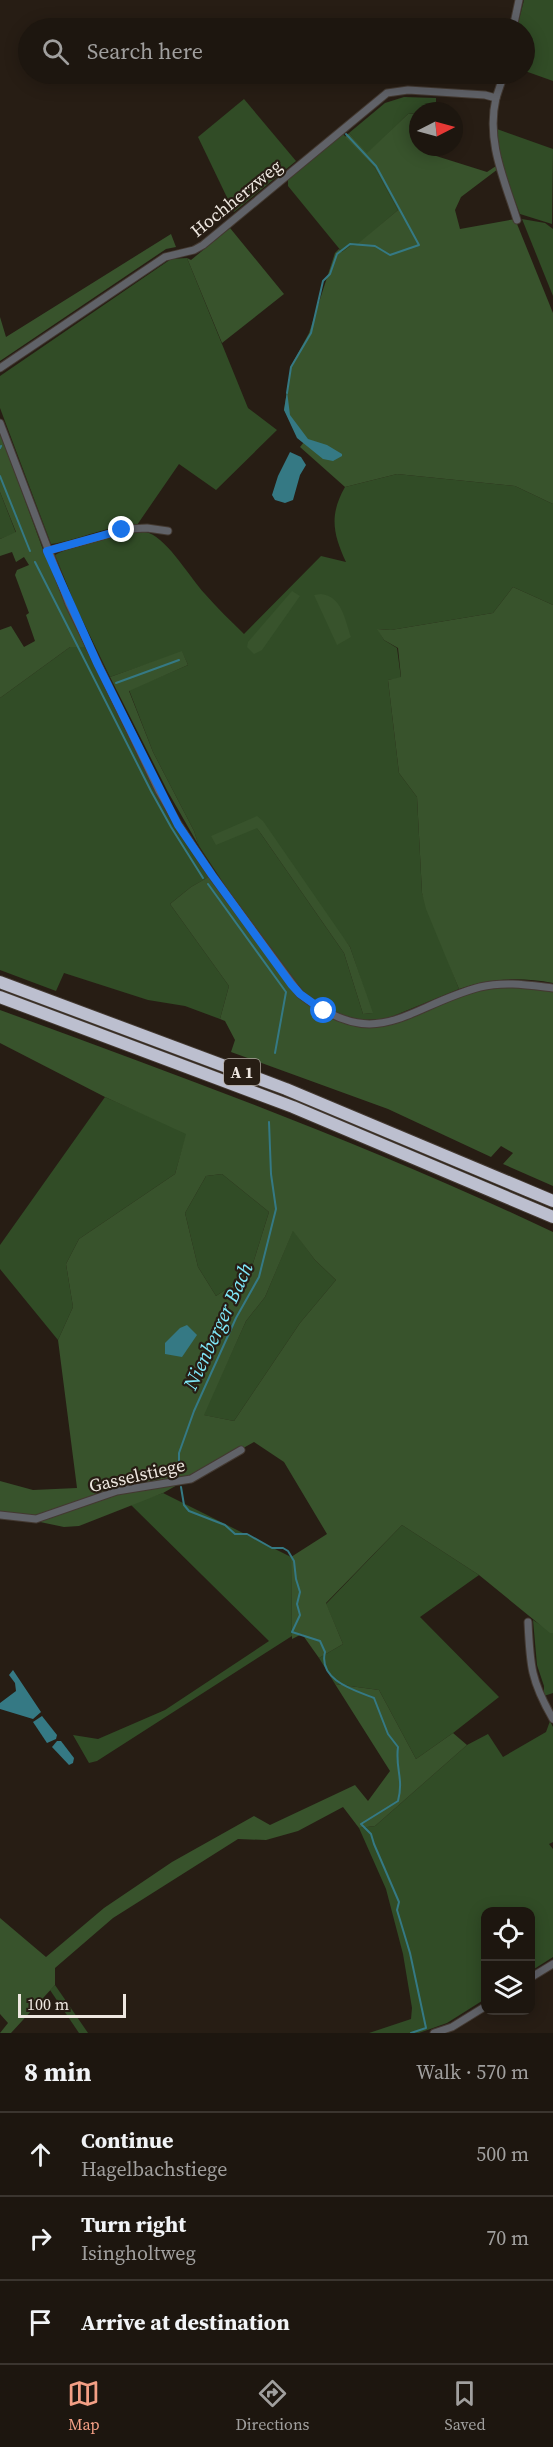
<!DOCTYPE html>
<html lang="en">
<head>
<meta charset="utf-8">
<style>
	:root { --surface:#1d160f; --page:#2a231d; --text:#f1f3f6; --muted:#a09f9e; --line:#3b352f; --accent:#f39f85 }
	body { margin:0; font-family:"Source Serif 4",serif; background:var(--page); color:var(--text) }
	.controls { position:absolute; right:18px; bottom:18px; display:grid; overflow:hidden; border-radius:12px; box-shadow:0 3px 15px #0003 }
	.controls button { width:54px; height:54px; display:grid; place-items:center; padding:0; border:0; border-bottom:2px solid var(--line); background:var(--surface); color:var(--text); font:30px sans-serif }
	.compass { position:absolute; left:409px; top:102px; width:54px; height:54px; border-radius:50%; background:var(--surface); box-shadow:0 3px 15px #0003; rotate:84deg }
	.scale { position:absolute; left:18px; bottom:15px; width:108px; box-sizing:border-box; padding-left:6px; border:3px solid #eee7e0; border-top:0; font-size:16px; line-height:21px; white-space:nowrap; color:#eee7e0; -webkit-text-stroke:4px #271d14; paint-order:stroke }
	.stop { position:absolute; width:18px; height:18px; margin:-14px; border:4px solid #1a73e8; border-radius:50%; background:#fff }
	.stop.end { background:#1a73e8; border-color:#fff; box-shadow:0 2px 6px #0008 }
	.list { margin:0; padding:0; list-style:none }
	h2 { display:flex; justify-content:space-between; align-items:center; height:78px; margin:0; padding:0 24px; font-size:26px }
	h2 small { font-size:20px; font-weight:400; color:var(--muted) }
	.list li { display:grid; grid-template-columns:39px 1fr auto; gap:18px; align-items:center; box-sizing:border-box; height:84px; padding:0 24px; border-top:2px solid var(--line) }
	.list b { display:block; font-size:22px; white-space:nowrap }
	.list p { margin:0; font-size:20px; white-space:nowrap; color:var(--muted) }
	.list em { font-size:20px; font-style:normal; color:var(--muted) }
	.icon { flex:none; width:33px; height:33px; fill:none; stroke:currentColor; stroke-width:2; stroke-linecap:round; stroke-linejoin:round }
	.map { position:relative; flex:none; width:553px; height:2033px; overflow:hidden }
	.search { position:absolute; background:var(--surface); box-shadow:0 3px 15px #0003; left:18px; right:18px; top:18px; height:66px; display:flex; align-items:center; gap:15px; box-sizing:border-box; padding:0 21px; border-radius:33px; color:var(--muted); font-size:22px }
	.sheet { height:330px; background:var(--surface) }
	nav { display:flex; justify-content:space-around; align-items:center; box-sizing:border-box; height:84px; border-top:2px solid var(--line); background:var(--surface); font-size:16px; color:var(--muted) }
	nav a { display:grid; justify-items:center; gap:3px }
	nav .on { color:var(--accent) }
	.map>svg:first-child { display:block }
	.green { fill:#314c26; fill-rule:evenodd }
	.forest { fill:#38532c; fill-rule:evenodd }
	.water { fill:#357984 }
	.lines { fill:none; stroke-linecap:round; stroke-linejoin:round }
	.stream { stroke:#357984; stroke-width:2 }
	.street-casing { stroke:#433931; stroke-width:9 }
	.highway-casing { stroke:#433931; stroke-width:14 }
	.street { stroke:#606268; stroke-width:7 }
	.highway { stroke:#bcbfcf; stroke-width:12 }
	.route { stroke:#1a73e8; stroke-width:8 }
	.labels { text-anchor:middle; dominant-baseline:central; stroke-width:4.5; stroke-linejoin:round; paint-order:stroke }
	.shield { fill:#271d14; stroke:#b2aaa3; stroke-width:1.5 }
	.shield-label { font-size:16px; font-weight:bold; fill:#eee7e0 }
	.street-label { font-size:18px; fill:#eee7e0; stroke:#271d14 }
	.water-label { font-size:20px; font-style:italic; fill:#7fe8f9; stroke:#271d14 }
</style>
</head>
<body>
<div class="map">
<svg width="553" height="2033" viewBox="0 0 553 2033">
	<rect width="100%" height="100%" fill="#271d14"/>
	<!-- green -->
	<g class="green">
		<path d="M524,0H553V81L525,71L524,28H517Z"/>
		<path d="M404,97L436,98V110L408,114L367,154L349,133L385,103Z"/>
		<path d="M244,99L296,161L234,212L198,137Z"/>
		<path d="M497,129L553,149L552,224L520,214C512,191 494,152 497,129Z"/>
		<path d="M343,134L375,168L398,210L355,247L350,246L342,252L288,186V180Z"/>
		<path d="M522,219L545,223L553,229V296Z"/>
		<path d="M187,258L248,408L277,430L216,490L179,464L137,525C107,525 81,540 51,544L0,408V376L171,259Z"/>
		<path d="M397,474L515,486L553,504V605L513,587L493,613L391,630L378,629L384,640L397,648L401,678L388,680L399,773L417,797L422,893L459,989L386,1019L361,1020L332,1012L299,991L264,945L199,846L194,831L153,752L129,690L188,665L182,652L110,677L76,607L55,555C74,545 129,526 149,533C169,541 190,578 205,594C217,608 231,621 244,634L321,556L346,562C333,534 329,515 345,487ZM257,828L350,947L372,1013L363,1014L344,953Z"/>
		<path d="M0,492L16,533L0,539Z"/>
		<path d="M70,647H85L168,812L209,877L191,887L170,904L229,986L220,1019L185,1006L148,1000L64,973L56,991L0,970V698Z"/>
		<path d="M105,1097L187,1133L175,1174L79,1239L66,1264L73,1307L58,1340L0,1269V1245Z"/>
		<path d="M222,1174L269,1212L250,1273L216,1296L198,1267L185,1213L206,1176Z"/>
		<path d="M293,1230L315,1260L336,1280L300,1323L234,1421L203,1415L246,1321L265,1297Z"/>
		<path d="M163,1493L291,1557L292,1636L97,1761L89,1763L73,1735L98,1739L165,1710L269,1641L130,1504Z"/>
		<path d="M402,1525L479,1575L420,1617L499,1697L453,1733L416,1759L379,1690L335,1684L319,1658L343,1644L326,1604Z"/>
		<path d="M533,1620L553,1633V1693L544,1696V1686L537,1665Z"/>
		<path d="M550,1721L553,1727V1842L549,1844L553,1849V1957L531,1971L530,1912H486L485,1999L447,2023L419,2033H369L411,2019L412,2008L403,1954L386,1889L359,1828L375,1826L467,1745L488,1734L503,1757L546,1732Z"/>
		<path d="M55,1985L88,2033H79L50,1990Z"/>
	</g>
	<!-- forest -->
	<g class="forest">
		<path d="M418,113V147H434L433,155L487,172L496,166L498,169L461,197L455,210L460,229L515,219L553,313V504L515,486L397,474L345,487L300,447L304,442L284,410L291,366L309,333L335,253L339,249L342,252L350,246H355L398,210L375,168L345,137L349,133L367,153L408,114Z"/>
		<path d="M230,228L284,294L222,343L187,258L191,260Z"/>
		<path d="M171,234L176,247L166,249L0,361V317L6,337Z"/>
		<path d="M0,432L42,547L85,647H70L0,698V630L11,626L24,647L35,641L26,615L29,613L15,575L17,570L29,565L24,557L16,562L12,552L0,556V539L16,532L0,492Z"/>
		<path d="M513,587L553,605V983C520,977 491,978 459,989L426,909L422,893L417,797L399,773L388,680L401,677L398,648L384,640L377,629L391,630L493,613Z"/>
		<path d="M292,591L300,596L262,650L254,654L247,647L248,642Z"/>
		<path d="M321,594C342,596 345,620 351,637L337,645L314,595Z"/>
		<path d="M182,651L188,665L129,691L153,752L194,831L199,846L168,792L110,677Z"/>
		<path d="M257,816L263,821L350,947L373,1013L363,1014L344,953L257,828L216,845L211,836Z"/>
		<path d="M212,875L291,984L338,1017L375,1024L490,985L553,988V1186L503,1164L513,1153L501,1146L491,1157L388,1109L231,1052L235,1040L225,1021L220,1019L229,986L170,904L191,887Z"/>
		<path d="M0,1010C186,1078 374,1147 553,1232V1633H550L479,1575L402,1525L326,1603L343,1644L319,1658L302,1634L292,1639L291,1557L327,1534L284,1462L254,1442L163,1493L79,1526L64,1527L40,1522L41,1516L0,1512V1481L33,1490L77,1488L58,1340L73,1307L66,1264L79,1239L175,1174L186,1134L105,1097L0,1043ZM222,1174L269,1212L250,1273L216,1296L198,1267L185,1213L206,1176ZM293,1231L315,1260L336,1280L300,1323L234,1421L204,1415L246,1321L265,1297Z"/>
		<path d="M335,1684L379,1690L416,1759L453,1733L467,1745L375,1826L359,1828L343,1807L298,1831L266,1840L238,1839L113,1918L55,1968V1985L11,2033H0L8,2023L0,2014V1918L46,1957L104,1908L172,1862L254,1816L270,1825L355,1785L368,1801L390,1771Z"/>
	</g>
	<!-- water -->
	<g class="water">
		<path d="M287,391L290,415L308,439L327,445L342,454V456L333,461L323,459L297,438L284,410Z"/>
		<path d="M290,452L301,457L306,465L300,475L293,500L285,503L275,500L272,495L278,476Z"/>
		<path d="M187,1325L197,1335L182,1357L165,1354V1343L180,1328Z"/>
		<path d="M13,1670L41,1712L33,1719L0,1709V1703L16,1691L15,1683L9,1675Z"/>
		<path d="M42,1716L57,1735L56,1739L47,1743L33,1722Z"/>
		<path d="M57,1741H61L74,1758L73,1763L69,1765L52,1747Z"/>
	</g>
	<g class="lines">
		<!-- stream -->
		<g class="stream">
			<path d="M287,393L291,367L311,333L323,281L330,274L337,254L350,244L375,246L390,255L419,245L376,166L346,134"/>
			<path d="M0,448L1,446"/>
			<path d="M0,476L30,551"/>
			<path d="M35,562L151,791L171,827L203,878"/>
			<path d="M116,683L179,660"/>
			<path d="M208,884L286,992L275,1053"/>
			<path d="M179,1469V1453L194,1411L236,1318L259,1277L276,1209L271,1174L269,1122"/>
			<path d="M181,1487L184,1505L189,1511L225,1525L235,1534H247L272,1548H283L288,1551L294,1561L296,1579L300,1592L297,1604L300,1615L292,1632L320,1641L325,1652C318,1680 354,1690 374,1698L388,1734L398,1747C395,1769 404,1778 398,1801L361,1824L371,1834L374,1844L399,1902L397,1910L410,1953L426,2028L411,2033"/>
		</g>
		<defs>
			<g id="street">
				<path d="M513,28L519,0"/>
				<path d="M496,98C486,141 504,179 517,220"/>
				<path d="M0,368L165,257L194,250L203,245L387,93L408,90L485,95L496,98L504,74"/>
				<path d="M0,423L69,604L159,791L178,824L212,875L300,994C378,1055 405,1007 480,987C505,981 528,985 553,988"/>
				<path d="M47,551L128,529L147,528L168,531"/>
				<path d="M0,1515L36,1519L117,1491L191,1479L241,1450"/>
				<path d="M528,1622C530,1666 531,1681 553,1719"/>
				<path d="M530,1978L553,1964"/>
				<path d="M434,2033L452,2027L486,2006"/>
			</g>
			<g id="highway">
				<path d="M0,982L286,1089L553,1201"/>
				<path d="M0,997L293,1107L553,1217"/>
			</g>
		</defs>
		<!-- street casing -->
		<use href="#street" class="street-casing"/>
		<!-- highway casing -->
		<use href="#highway" class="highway-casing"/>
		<!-- street -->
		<use href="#street" class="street"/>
		<!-- highway -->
		<use href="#highway" class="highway"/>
	</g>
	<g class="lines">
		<!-- route -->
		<path class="route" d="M122,530L47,551L98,665L178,825L212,875L291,984L300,994L324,1011"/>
	</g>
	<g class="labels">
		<!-- shield labels -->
		<rect class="shield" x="224" y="1059" width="36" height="26" rx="4.5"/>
		<g class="shield-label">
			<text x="242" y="1072">A 1</text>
		</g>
		<!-- street labels -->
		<g class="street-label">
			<text transform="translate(236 198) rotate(-39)">Hochherzweg</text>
			<text transform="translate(137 1475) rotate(-13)">Gasselstiege</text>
		</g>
		<!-- water labels -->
		<g class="water-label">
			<text transform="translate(218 1326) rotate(-65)">Nienberger Bach</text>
		</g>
	</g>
</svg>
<div class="controls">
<button><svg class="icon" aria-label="locate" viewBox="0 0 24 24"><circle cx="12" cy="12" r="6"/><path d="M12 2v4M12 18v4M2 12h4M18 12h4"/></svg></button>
<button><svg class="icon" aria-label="layers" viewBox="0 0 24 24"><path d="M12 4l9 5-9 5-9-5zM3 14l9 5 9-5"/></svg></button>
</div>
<svg class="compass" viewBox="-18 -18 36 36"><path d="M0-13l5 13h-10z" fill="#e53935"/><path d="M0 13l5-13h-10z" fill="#a09f9e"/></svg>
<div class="scale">100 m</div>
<div class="stop" style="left:324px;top:1011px"></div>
<div class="stop end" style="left:122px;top:530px"></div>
<div class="search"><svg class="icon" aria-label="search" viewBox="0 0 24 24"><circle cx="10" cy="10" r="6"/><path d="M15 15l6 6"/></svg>Search here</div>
</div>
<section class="sheet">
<h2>8 min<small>Walk · 570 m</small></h2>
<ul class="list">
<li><svg class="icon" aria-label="ahead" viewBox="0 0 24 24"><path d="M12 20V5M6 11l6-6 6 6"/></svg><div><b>Continue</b><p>Hagelbachstiege</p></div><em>500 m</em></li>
<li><svg class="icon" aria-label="right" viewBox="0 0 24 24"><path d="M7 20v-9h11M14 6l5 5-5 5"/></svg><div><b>Turn right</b><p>Isingholtweg</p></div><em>70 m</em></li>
<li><svg class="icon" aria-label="arrive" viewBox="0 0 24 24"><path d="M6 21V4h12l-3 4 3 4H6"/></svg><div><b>Arrive at destination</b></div></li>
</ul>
</section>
<nav>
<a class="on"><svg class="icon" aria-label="map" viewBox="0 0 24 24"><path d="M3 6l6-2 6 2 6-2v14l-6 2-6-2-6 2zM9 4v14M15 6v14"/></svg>Map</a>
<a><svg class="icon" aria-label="directions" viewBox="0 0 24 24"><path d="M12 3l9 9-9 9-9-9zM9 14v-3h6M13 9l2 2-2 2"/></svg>Directions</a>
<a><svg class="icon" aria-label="saved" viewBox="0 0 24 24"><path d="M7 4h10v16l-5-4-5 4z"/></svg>Saved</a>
</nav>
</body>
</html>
